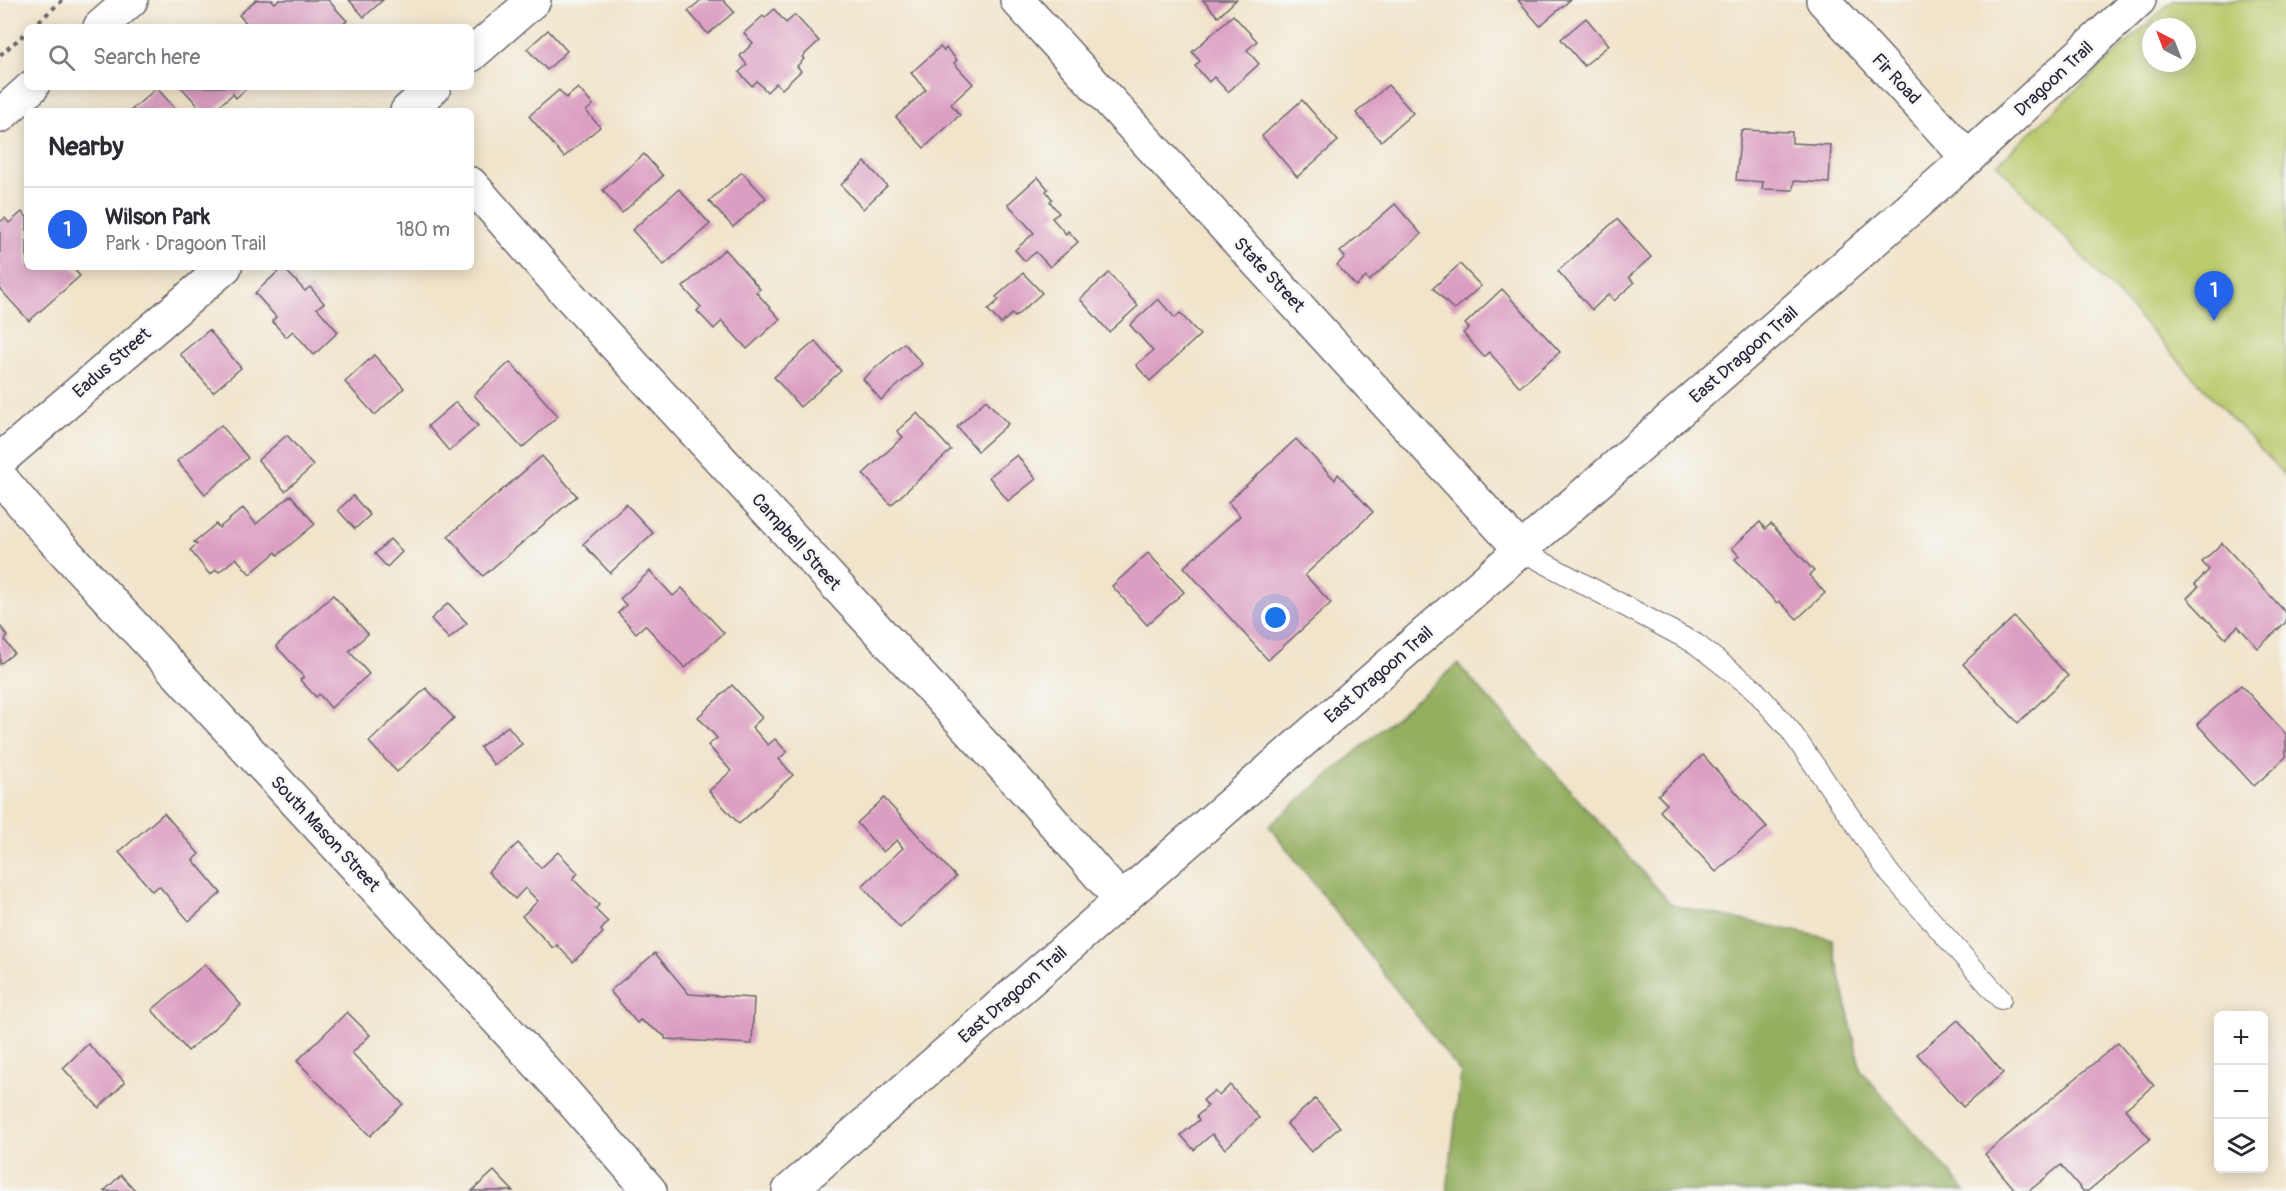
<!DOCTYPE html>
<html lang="en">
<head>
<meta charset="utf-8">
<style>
	:root { --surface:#fff; --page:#f7f7f7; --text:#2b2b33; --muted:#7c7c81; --line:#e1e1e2; --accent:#2563eb }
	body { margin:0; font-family:Pangolin,sans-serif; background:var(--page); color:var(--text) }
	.controls { position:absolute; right:18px; bottom:18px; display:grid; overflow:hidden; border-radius:9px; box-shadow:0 3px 15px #0003 }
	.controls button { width:54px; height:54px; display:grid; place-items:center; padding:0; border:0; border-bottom:2px solid var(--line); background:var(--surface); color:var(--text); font:30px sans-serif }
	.compass { position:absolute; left:2142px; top:18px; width:54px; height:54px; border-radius:50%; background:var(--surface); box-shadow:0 3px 15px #0003; rotate:318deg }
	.you { position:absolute; left:1276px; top:618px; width:21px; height:21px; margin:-15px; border:4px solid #fff; border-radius:50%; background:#1a73e8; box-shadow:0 0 0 9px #1a73e833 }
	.badge { display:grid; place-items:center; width:39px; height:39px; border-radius:50%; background:var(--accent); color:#fff; font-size:20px; font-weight:700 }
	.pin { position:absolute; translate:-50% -50px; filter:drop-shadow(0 2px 3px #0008) }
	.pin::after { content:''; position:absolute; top:32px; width:21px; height:18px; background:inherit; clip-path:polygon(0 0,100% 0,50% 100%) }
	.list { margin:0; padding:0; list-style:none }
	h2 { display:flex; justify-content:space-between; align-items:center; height:78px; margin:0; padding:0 24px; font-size:26px }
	h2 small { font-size:20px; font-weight:400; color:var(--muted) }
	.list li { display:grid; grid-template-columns:39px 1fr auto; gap:18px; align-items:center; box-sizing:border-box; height:84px; padding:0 24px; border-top:2px solid var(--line) }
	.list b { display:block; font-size:22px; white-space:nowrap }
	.list p { margin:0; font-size:20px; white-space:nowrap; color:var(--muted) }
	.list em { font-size:20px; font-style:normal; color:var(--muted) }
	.icon { flex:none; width:33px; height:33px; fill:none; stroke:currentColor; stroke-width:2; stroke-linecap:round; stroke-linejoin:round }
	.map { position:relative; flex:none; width:2286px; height:1191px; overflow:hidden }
	.search { position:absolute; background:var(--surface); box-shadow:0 3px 15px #0003; left:24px; top:24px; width:450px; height:66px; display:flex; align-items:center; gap:15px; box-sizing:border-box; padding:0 21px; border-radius:9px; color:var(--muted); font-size:22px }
	.panel { position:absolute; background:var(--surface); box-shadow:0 3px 15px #0003; left:24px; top:108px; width:450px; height:162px; border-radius:9px }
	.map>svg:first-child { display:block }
	.green { fill:#bbcb6e; stroke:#6e7654; stroke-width:1.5; fill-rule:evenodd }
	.forest { fill:#94af61; stroke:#5b684e; stroke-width:1.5 }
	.building { fill:#db9dc1 }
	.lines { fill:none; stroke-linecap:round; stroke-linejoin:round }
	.service-casing { stroke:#6a666d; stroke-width:22 }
	.minor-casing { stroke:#6a666d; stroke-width:36 }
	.tertiary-casing { stroke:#6a666d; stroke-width:36 }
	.path { stroke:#6a666d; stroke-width:4; stroke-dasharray:4.5 4.5; stroke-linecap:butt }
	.service { stroke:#fff; stroke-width:20 }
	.minor { stroke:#fff; stroke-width:33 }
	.tertiary { stroke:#fff; stroke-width:33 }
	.labels { text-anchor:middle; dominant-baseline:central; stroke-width:4.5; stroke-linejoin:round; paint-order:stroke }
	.street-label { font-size:18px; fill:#22223b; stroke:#f6f6f2 }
</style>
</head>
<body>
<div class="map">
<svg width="2286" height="1191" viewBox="0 0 2286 1191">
	<rect width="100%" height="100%" fill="#f6f6f2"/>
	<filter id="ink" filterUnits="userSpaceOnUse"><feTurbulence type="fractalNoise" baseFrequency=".0167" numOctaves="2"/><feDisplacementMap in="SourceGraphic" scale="12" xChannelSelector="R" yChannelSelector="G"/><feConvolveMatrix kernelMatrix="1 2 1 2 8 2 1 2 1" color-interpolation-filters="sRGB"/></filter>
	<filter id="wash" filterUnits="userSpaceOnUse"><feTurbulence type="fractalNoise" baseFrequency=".008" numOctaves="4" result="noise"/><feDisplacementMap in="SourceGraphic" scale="24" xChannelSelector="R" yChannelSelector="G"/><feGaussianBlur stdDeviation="1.35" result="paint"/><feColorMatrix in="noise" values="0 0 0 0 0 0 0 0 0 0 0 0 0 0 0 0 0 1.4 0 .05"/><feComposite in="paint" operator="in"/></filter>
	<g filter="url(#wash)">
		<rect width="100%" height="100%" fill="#f1e4ca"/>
		<!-- green -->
		<path class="green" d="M2173,0H2286V477L1997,164ZM2151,27H2187V63H2151Z"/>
		<!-- forest -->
		<path class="forest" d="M1458,664L1672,905L1832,939L1861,1071L1966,1191H1447L1461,1073L1269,826Z"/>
		<g id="blocks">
			<!-- building -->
			<g class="building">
				<path d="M256,0H272L275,3L279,0H328L347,21L340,27H250L239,15Z"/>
				<path d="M349,0H383L364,17Z"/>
				<path d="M701,0H723L734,12L708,34L688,11Z"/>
				<path d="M1203,0H1236L1218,17Z"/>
				<path d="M1518,0H1570L1540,26Z"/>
				<path d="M774,9L786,23L795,15L819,41L802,57L804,59L797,66L801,71L782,89L776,83L767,92L757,81L752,86L739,72L747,65L740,56L753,43L744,33L763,16L765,18Z"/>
				<path d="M1233,15L1257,41L1247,50L1259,64L1228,92L1214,77L1209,82L1195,66L1200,61L1192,52Z"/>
				<path d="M1586,18L1609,45L1584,66L1561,39Z"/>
				<path d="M548,30L567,51L547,70L527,49Z"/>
				<path d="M940,47L944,51L946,48L957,60L954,63L973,84L951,104L960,115L924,148L896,117L926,90L911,73Z"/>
				<path d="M1388,85L1413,113L1381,141L1356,113Z"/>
				<path d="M181,87H248L236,98L233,94L213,111H203Z"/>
				<path d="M157,88L177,111H130Z"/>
				<path d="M578,88L593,105L586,111L600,127L564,157L529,116L559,90L566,98Z"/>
				<path d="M1302,100L1338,141L1297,177L1262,136Z"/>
				<path d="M1741,130L1792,132V143L1831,145L1829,183L1794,181L1793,190L1762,189L1763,182L1736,180Z"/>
				<path d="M644,154L663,176L622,213L603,190Z"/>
				<path d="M865,162L887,186L863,209L841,185Z"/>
				<path d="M742,172L766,198L733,227L709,201Z"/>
				<path d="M1038,177L1048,189L1046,191L1052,199L1050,202L1059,213L1052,218L1066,234L1068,231L1078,242L1050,267L1036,252L1025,261L1015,250L1034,233L1008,204Z"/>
				<path d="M679,189L710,224L664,265L632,230Z"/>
				<path d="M1395,204L1421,234L1369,281L1366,277L1356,286L1337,265L1345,257L1340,252Z"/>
				<path d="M22,212L27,217V267H72L80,276L29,321L0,289V222L5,218L9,223Z"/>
				<path d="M1617,219L1651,257L1629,277L1634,283L1614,301L1609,294L1592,310L1558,271Z"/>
				<path d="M725,249L760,289L756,292L780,319L747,349L722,321L714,329L697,311L701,307L683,287Z"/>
				<path d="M1460,264L1481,286L1454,310L1433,288Z"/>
				<path d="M283,267L305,291L310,287L324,303L317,308L338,332L314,355L293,331L286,337L272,321L276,317L255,293Z"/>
				<path d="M1023,273L1042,293L1015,317L1012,314L1001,324L988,310L999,300L996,297Z"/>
				<path d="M1109,273L1138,306L1109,332L1080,299Z"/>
				<path d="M1502,289L1560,352L1520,387L1489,352L1484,357L1463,333L1469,328L1465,324Z"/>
				<path d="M1158,299L1175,318L1180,313L1200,335L1150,381L1136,365L1153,351L1130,325Z"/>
				<path d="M209,330L241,368L213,392L180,354Z"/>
				<path d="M815,341L841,371L800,407L774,377Z"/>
				<path d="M904,343L922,364L881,400L863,379Z"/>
				<path d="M374,355L404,388L375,415L345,382Z"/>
				<path d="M510,362L558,416L522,448L474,395Z"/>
				<path d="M986,400L1008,424L978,451L957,427Z"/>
				<path d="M456,402L478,426L449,451L428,426Z"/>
				<path d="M917,413L951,450L891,505L863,474L903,437L897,431Z"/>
				<path d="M221,425L248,458L205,494L177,461Z"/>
				<path d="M287,435L313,466L285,491L258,460Z"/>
				<path d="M1296,439L1335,480L1338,474L1373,512L1305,575L1331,603L1268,660L1184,567L1240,516L1228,502Z"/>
				<path d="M1017,455L1036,479L1008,501L989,477Z"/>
				<path d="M542,456L577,496L483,576L448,536Z"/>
				<path d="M291,495L315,524L278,555L276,552L250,574L236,558L219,572L216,570L210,575L190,550L197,544L194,542L216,524L219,528L243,508L256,524Z"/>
				<path d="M353,496L370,515L355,529L338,510Z"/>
				<path d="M626,504L653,533L610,573L583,544Z"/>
				<path d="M1760,522L1765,529L1771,524L1814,571L1809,575L1825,593L1797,619L1779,601L1777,603L1735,559L1739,556L1732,548Z"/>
				<path d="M390,539L402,552L387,567L375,554Z"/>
				<path d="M2222,543L2286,613V622L2258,648L2238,626L2225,638L2187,598L2198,587L2195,584L2209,570L2202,562Z"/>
				<path d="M1148,553L1184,592L1147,625L1112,586Z"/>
				<path d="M650,571L673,596L682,588L724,633L685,668L645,625L636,633L618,613L626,605L620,599Z"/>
				<path d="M333,595L368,634L349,651L369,674L331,708L319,694L316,697L300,680L304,677L276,646Z"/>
				<path d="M448,603L467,623L449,639L431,619Z"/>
				<path d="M2014,617L2068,676L2018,723L1963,664Z"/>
				<path d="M0,626L8,636L5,640L14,653L0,664Z"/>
				<path d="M732,685L762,718L752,727L768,745L775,739L787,752L779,759L793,775L739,824L709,791L731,771L708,745L717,738L698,717Z"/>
				<path d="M2241,685L2286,734V757L2254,786L2197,724Z"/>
				<path d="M426,688L454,718L397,772L369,742Z"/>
				<path d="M508,726L522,744L494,765L480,747Z"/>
				<path d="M1703,755L1767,827L1716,872L1660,811L1667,804L1658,795Z"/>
				<path d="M884,798L956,877L900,928L862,886L903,848L897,840L883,852L857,823Z"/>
				<path d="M164,813L199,854L193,860L221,893L189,921L159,886L152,891L119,852Z"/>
				<path d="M518,843L541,868L558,852L578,873L573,879L599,905L595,909L608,922L601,930L603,933L573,962L557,945L553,948L522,916L538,901L525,888L515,899L488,872Z"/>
				<path d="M655,953L689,994L754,998L752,1044L665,1039V1036L640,1020L637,1023L610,991Z"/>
				<path d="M205,964L241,1005L188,1051L152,1010Z"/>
				<path d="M347,1012L370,1035L352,1053L403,1104L370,1136L297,1061Z"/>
				<path d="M1958,1020L2003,1073L1963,1107L1917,1054Z"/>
				<path d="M2118,1043L2154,1086L2125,1109L2150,1139L2088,1191H2083L2061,1165L2029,1191H2016L1985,1154Z"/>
				<path d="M88,1044L125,1082L99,1108L63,1068Z"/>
				<path d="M1230,1085L1259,1118L1225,1149L1212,1134L1194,1150L1181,1135L1199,1120L1197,1116L1208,1106L1203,1100L1214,1091L1219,1096Z"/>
				<path d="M1315,1099L1340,1127L1311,1152L1287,1124Z"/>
				<path d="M494,1171L513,1191H472Z"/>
				<path d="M121,1175L136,1191H104Z"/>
			</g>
		</g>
	</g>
	<g filter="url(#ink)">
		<use href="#blocks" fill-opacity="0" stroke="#6a666d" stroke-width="1.5"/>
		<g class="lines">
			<defs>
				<path id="service" d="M1522,551L1696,644L1754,689L1790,730L1890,874L2001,999"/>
				<g id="minor">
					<path d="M1017,0L1522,551"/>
					<path d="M100,27L131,0"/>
					<path d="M471,55L534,0"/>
					<path d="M407,111L434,87"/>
					<path d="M0,116L32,87"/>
					<path d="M471,184L556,281L1026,791L1121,900"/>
					<path d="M0,460L225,267"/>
					<path d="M0,477L43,528L565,1093L650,1191"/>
				</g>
				<g id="tertiary">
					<path d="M1823,0L1968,158"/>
					<path d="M789,1191L1968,158L2139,0"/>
				</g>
			</defs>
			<!-- service casing -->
			<use href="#service" class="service-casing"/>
			<!-- minor casing -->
			<use href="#minor" class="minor-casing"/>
			<!-- tertiary casing -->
			<use href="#tertiary" class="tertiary-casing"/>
			<!-- path -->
			<g class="path">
				<path d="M32,27L63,0"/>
				<path d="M0,55L27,32"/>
			</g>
			<!-- service -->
			<use href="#service" class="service"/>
			<!-- minor -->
			<use href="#minor" class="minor"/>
			<!-- tertiary -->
			<use href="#tertiary" class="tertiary"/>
		</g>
	</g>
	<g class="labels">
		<!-- street labels -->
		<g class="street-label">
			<text transform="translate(1896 79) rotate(47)">Fir Road</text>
			<text transform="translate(2054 79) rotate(-43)">Dragoon Trail</text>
			<text transform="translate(1269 275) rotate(47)">State Street</text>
			<text transform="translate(1744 355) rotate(-41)">East Dragoon Trail</text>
			<text transform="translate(112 363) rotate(-41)">Eadus Street</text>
			<text transform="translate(796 542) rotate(48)">Campbell Street</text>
			<text transform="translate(1379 675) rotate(-41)">East Dragoon Trail</text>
			<text transform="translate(325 834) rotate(47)">South Mason Street</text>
			<text transform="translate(1013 995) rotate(-41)">East Dragoon Trail</text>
		</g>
	</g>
</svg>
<div class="controls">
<button>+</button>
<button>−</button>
<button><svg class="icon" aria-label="layers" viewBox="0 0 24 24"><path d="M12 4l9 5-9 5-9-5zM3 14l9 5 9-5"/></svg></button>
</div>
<svg class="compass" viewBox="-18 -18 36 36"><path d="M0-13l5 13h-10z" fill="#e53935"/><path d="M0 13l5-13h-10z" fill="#7c7c81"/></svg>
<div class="you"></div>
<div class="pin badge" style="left:2214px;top:321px">1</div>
<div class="search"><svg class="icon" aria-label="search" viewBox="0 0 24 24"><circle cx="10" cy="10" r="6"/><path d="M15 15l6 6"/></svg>Search here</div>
<section class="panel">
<h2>Nearby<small></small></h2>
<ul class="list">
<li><span class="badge">1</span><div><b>Wilson Park</b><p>Park · Dragoon Trail</p></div><em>180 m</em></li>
</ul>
</section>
</div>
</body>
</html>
